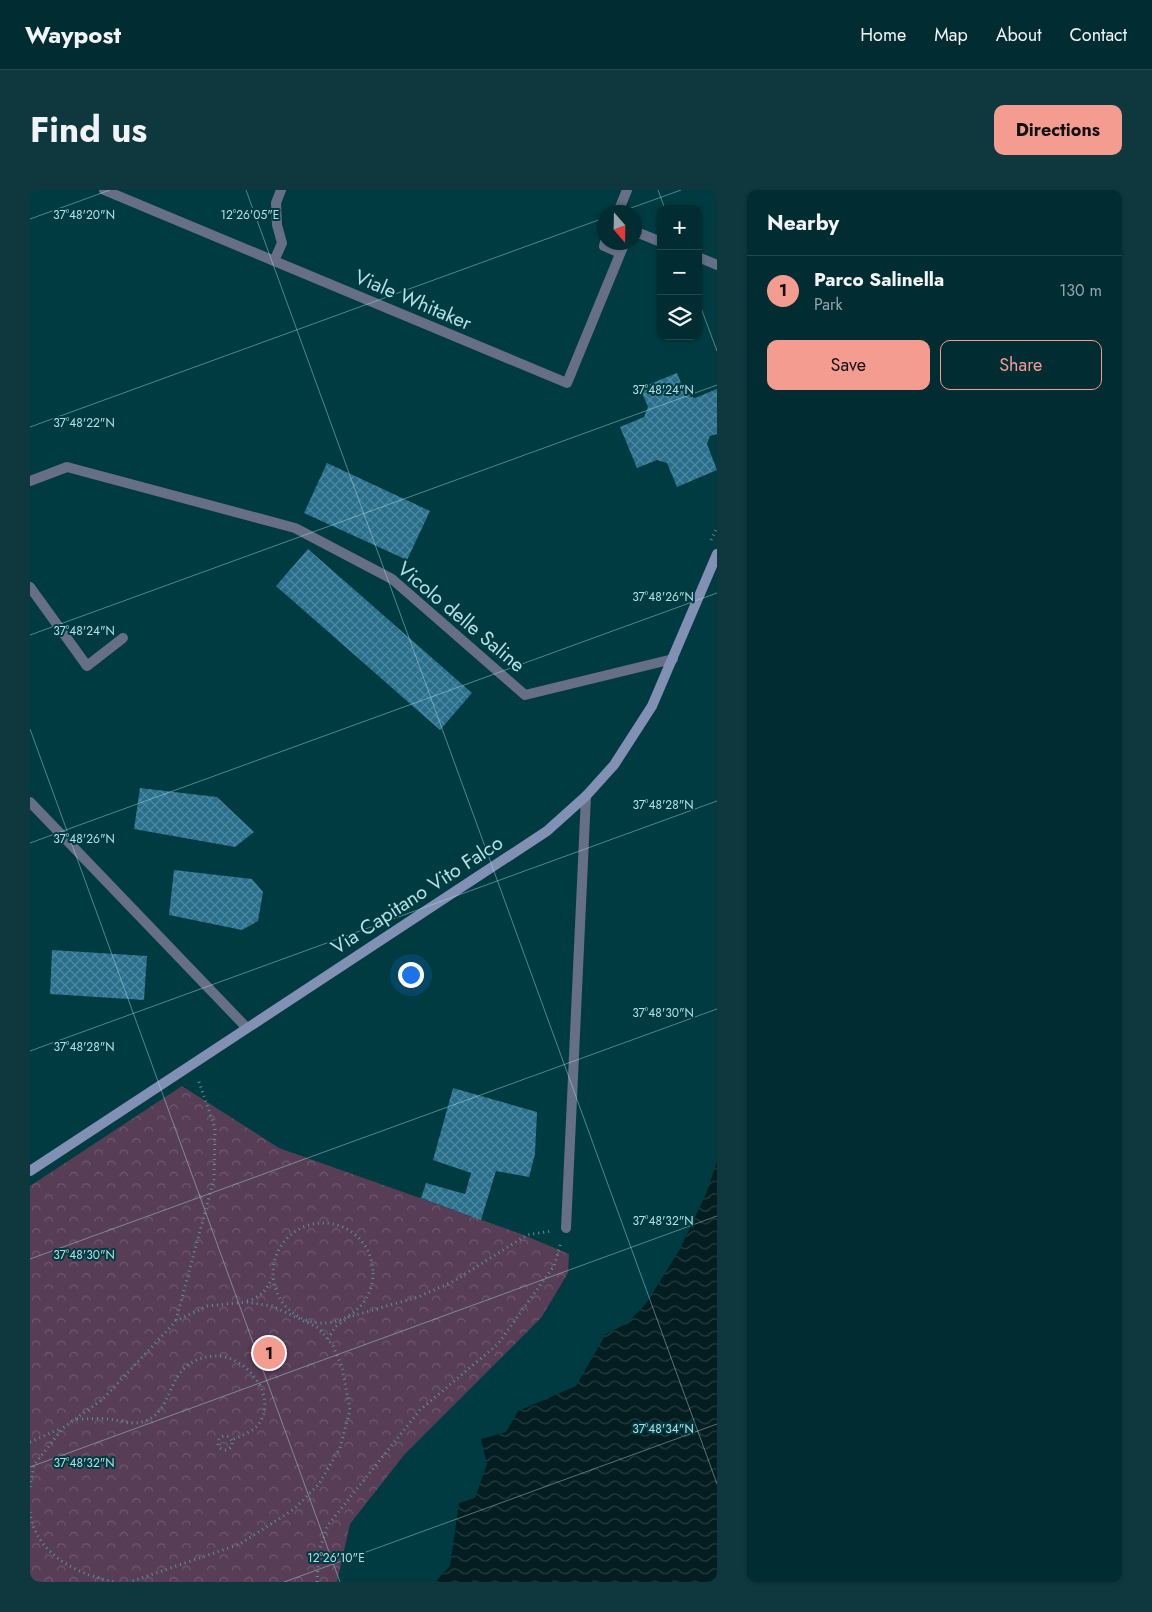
<!DOCTYPE html>
<html lang="en">
<head>
<meta charset="utf-8">
<style>
	:root { --surface:#002c32; --page:#0e383e; --text:#f1f3f6; --muted:#95a7ac; --line:#22484d; --accent:#f59c91 }
	body { margin:0; font-family:Jost,sans-serif; background:var(--page); color:var(--text) }
	.controls { position:absolute; right:15px; top:15px; display:grid; overflow:hidden; border-radius:10px; box-shadow:0 1px 4px #0004 }
	.controls button { width:45px; height:45px; display:grid; place-items:center; padding:0; border:0; border-bottom:1px solid var(--line); background:var(--surface); color:var(--text); font:25px sans-serif }
	.compass { position:absolute; left:567px; top:15px; width:45px; height:45px; border-radius:50%; background:var(--surface); box-shadow:0 1px 4px #0004; rotate:160deg }
	.you { position:absolute; left:380px; top:784px; width:18px; height:18px; margin:-12px; border:4px solid #fff; border-radius:50%; background:#1a73e8; box-shadow:0 0 0 8px #1a73e833 }
	.badge { display:grid; place-items:center; width:32px; height:32px; border-radius:50%; background:var(--accent); color:#111; font-size:16px; font-weight:700 }
	.pin { position:absolute; translate:-50% -50%; border:2px solid #fff; box-shadow:0 1px 5px #0006 }
	.list { margin:0; padding:0; list-style:none }
	h2 { display:flex; justify-content:space-between; align-items:center; height:65px; margin:0; padding:0 20px; font-size:21px }
	h2 small { font-size:16px; font-weight:400; color:var(--muted) }
	.list li { display:grid; grid-template-columns:32px 1fr auto; gap:15px; align-items:center; box-sizing:border-box; height:70px; padding:0 20px; border-top:1px solid var(--line) }
	.list b { display:block; font-size:19px; white-space:nowrap }
	.list p { margin:0; font-size:16px; white-space:nowrap; color:var(--muted) }
	.list em { font-size:16px; font-style:normal; color:var(--muted) }
	.actions { display:flex; gap:10px; padding:15px 20px }
	.actions a { flex:1; padding:11px 0; border:1px solid var(--accent); border-radius:10px; text-align:center; font-size:18px; color:var(--accent) }
	.actions .main { background:var(--accent); color:#111 }
	.icon { flex:none; width:28px; height:28px; fill:none; stroke:currentColor; stroke-width:2; stroke-linecap:round; stroke-linejoin:round }
	.map { position:relative; flex:none; width:687px; height:1392px; overflow:hidden; border-radius:10px }
	header { display:flex; align-items:center; gap:30px; box-sizing:border-box; height:70px; padding:0 25px; background:var(--surface); border-bottom:1px solid var(--line) }
	header strong { font-size:24px }
	nav { display:flex; gap:28px; margin-inline-start:auto; font-size:18px }
	.intro { display:flex; align-items:center; justify-content:space-between; box-sizing:border-box; height:120px; padding:0 30px }
	h1 { margin:0; font-size:35px }
	.button { padding:12px 22px; border-radius:10px; background:var(--accent); color:#111; font-size:18px; font-weight:700 }
	main { display:flex; gap:30px; padding:0 30px }
	aside { flex:1; background:var(--surface); border-radius:10px; box-shadow:0 1px 4px #0004 }
	.map>svg:first-child { display:block }
	.forest { fill:url(#forest-crowns) }
	.water { fill:url(#water-waves) }
	.building { fill:url(#building-cross-hatch) }
	.lines { fill:none; stroke-linecap:round; stroke-linejoin:round }
	.path { stroke:#5d9096; stroke-width:3; stroke-dasharray:1 4; stroke-linecap:butt }
	.street { stroke:#666f85; stroke-width:10 }
	.secondary { stroke:#8290b3; stroke-width:10 }
	.ticks { fill:none; stroke:#b4e0e6; stroke-width:1; stroke-opacity:0.45 }
	.labels { text-anchor:middle; dominant-baseline:central; stroke-width:4; stroke-linejoin:round; paint-order:stroke }
	.street-label { font-size:20px; fill:#b4e0e6; stroke:#003b42 }
	.ticks-label { font-size:12px; text-anchor:middle; fill:#b4e0e6; stroke:#003b42; stroke-width:4; stroke-linejoin:round; paint-order:stroke }
</style>
</head>
<body>
<header>
<strong>Waypost</strong>
<nav><a>Home</a><a>Map</a><a>About</a><a>Contact</a></nav>
</header>
<div class="intro"><h1>Find us</h1><a class="button">Directions</a></div>
<main>
<div class="map">
<svg width="687" height="1392" viewBox="0 0 687 1392">
	<defs>
		<pattern id="forest-crowns" width="20" height="18" patternUnits="userSpaceOnUse" patternTransform="scale(1.25)"><rect width="20" height="18" fill="#583d57"/><path d="M2 6a3 3 0 1 1 6 0M12 15a3 3 0 1 1 6 0" fill="none" stroke="#6e596f"/></pattern>
		<pattern id="water-waves" width="16" height="10" patternUnits="userSpaceOnUse" patternTransform="scale(1.25)"><rect width="16" height="10" fill="#041d21"/><path d="M0 5q4-4 8 0t8 0" fill="none" stroke="#263e41"/></pattern>
		<pattern id="building-cross-hatch" width="8" height="8" patternUnits="userSpaceOnUse" patternTransform="scale(1.25)"><rect width="8" height="8" fill="#296e8a"/><path d="M0 0l8 8M0 8l8-8" fill="none" stroke="#4f89a0"/></pattern>
	</defs>
	<rect width="100%" height="100%" fill="#003b42"/>
	<!-- forest -->
	<path class="forest" d="M152,896L249,958L491,1044L539,1064L538,1083L511,1128L374,1265L320,1334L307,1392H0V996Z"/>
	<!-- water -->
	<path class="water" d="M687,972V1392H405L420,1376L429,1313L445,1308L457,1274L451,1249L476,1242L488,1221L546,1196L576,1144L598,1133L617,1112L650,1059L676,1004Z"/>
	<!-- building -->
	<g class="building">
		<path d="M647,183L656,205L665,208L687,199V244L680,246L677,254L687,280L647,297L637,273L627,270L607,278L590,237L614,227L618,217L610,198Z"/>
		<path d="M297,273L400,321L377,370L274,323Z"/>
		<path d="M278,359L442,503L410,540L246,396Z"/>
		<path d="M110,598L187,607L224,642L205,657L104,639Z"/>
		<path d="M144,680L222,689L233,702L228,731L212,740L139,725Z"/>
		<path d="M22,760L117,766L114,810L20,804Z"/>
		<path d="M423,898L507,922L505,964L499,987L466,981L451,1030L391,1008L396,993L435,1004L441,983L403,970Z"/>
	</g>
	<g class="lines">
		<!-- path -->
		<g class="path">
			<path d="M681,350L687,337"/>
			<circle cx="293" cy="1083" r="50"/>
			<path d="M217,1111C231,1107 236,1101 242,1088"/>
			<path d="M146,1130L184,989L185,938L168,889"/>
			<path d="M298,1149L305,1137L319,1127L388,1107L424,1091L497,1045L522,1041"/>
			<path d="M47,1229C58,1229 68,1228 78,1229C89,1230 101,1235 112,1232C148,1223 132,1170 184,1166C215,1164 250,1206 228,1235C222,1242 210,1246 202,1250"/>
			<circle cx="195" cy="1253" r="7"/>
			<path d="M0,1252L32,1238"/>
			<path d="M0,1297L4,1275L33,1238L73,1209L146,1131L177,1116L216,1112L242,1116L289,1138L303,1156L312,1177L320,1220L310,1258L289,1294L264,1319L210,1354L100,1392"/>
			<path d="M0,1322C5,1364 48,1385 85,1392"/>
			<path d="M287,1392L289,1361L298,1335L390,1220L468,1154L524,1076L531,1052"/>
		</g>
		<!-- street -->
		<g class="street">
			<path d="M74,0L537,193L595,52"/>
			<path d="M588,22L597,0"/>
			<path d="M604,41L631,52"/>
			<path d="M575,52L574,56L590,63"/>
			<path d="M668,67L687,75"/>
			<path d="M244,71L252,53L247,35L246,13L251,0"/>
			<path d="M0,291L37,277L265,338L362,389L495,505L643,469"/>
			<path d="M0,397L57,476L93,448"/>
			<path d="M0,612L216,837"/>
			<path d="M536,1038L556,606"/>
		</g>
		<!-- secondary -->
		<path class="secondary" d="M0,981L517,641L556,606L584,575L622,516L687,364"/>
	</g>
	<!-- ticks -->
	<path class="ticks" d="M216,0L687,1294M628,0L635,19M590,22L651,0M0,29L80,0M668,110L687,161M0,237L574,28M0,445L687,195M0,539L310,1392M0,653L687,403M0,861L687,611M0,1069L687,819M0,1277L687,1026M254,1392L687,1234"/>
	<g class="labels">
		<!-- street labels -->
		<g class="street-label">
			<text transform="translate(383 110) rotate(23)">Viale Whitaker</text>
			<text transform="translate(431 427) rotate(40)">Vicolo delle Saline</text>
			<text transform="translate(387 705) rotate(-33)">Via Capitano Vito Falco</text>
		</g>
	</g>
	<g class="ticks-label">
		<text x="220" y="29">12°26'05"E</text>
		<text x="54" y="29">37°48'20"N</text>
		<text x="633" y="204">37°48'24"N</text>
		<text x="54" y="237">37°48'22"N</text>
		<text x="633" y="411">37°48'26"N</text>
		<text x="54" y="445">37°48'24"N</text>
		<text x="633" y="619">37°48'28"N</text>
		<text x="54" y="653">37°48'26"N</text>
		<text x="633" y="827">37°48'30"N</text>
		<text x="54" y="861">37°48'28"N</text>
		<text x="633" y="1035">37°48'32"N</text>
		<text x="54" y="1069">37°48'30"N</text>
		<text x="633" y="1243">37°48'34"N</text>
		<text x="54" y="1277">37°48'32"N</text>
		<text x="306" y="1372">12°26'10"E</text>
	</g>
</svg>
<div class="controls">
<button>+</button>
<button>−</button>
<button><svg class="icon" aria-label="layers" viewBox="0 0 24 24"><path d="M12 4l9 5-9 5-9-5zM3 14l9 5 9-5"/></svg></button>
</div>
<svg class="compass" viewBox="-18 -18 36 36"><path d="M0-13l5 13h-10z" fill="#e53935"/><path d="M0 13l5-13h-10z" fill="#95a7ac"/></svg>
<div class="you"></div>
<div class="pin badge" style="left:239px;top:1163px">1</div>
</div>
<aside>
<h2>Nearby<small></small></h2>
<ul class="list">
<li><span class="badge">1</span><div><b>Parco Salinella</b><p>Park</p></div><em>130 m</em></li>
</ul>
<div class="actions"><a class="main">Save</a><a>Share</a></div>
</aside>
</main>
</body>
</html>
